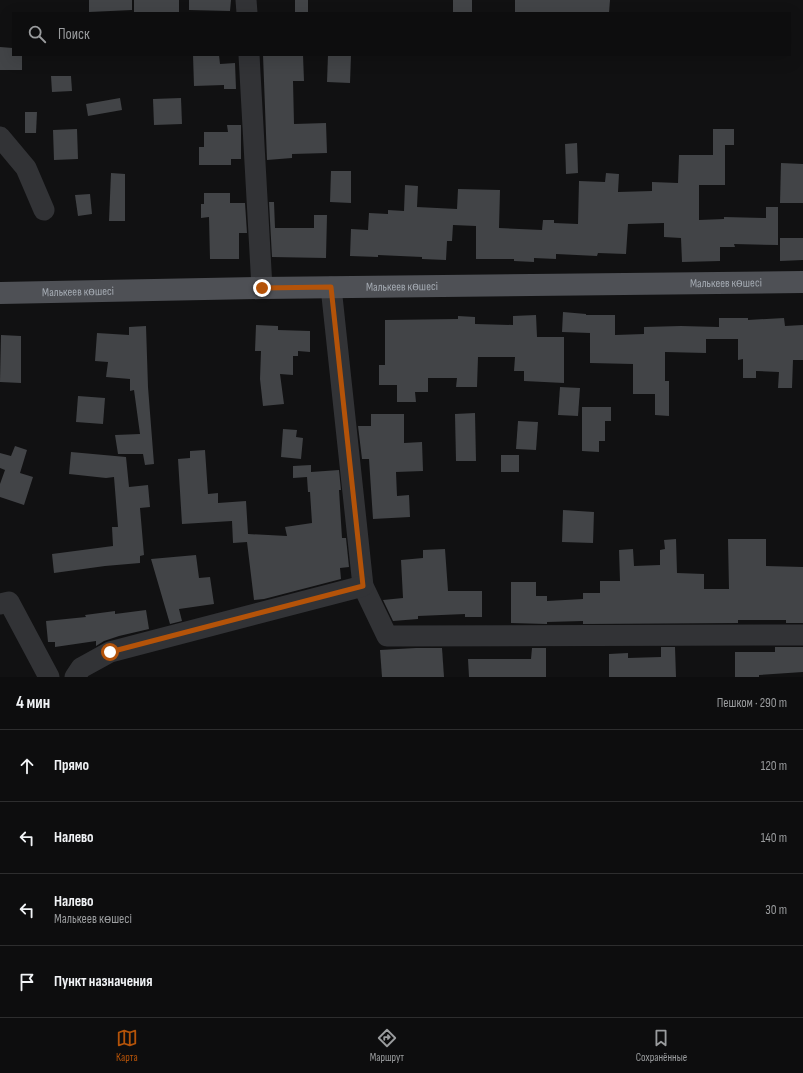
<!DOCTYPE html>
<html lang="ru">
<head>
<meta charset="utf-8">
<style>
	:root { --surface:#0d0d0e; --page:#1b1b1c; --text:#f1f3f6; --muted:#9a9c9e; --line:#2d2d2e; --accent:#b45309 }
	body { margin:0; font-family:"Sofia Sans Condensed",sans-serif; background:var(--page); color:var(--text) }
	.stop { position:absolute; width:12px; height:12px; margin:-9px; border:3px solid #b45309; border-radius:50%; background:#fff }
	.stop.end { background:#b45309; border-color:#fff; box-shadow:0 1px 4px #0008 }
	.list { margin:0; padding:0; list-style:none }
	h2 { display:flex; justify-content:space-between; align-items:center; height:52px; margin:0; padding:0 16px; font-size:17px }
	h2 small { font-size:13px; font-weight:400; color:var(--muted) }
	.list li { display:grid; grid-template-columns:26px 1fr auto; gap:12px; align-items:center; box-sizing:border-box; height:72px; padding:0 16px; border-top:1px solid var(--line) }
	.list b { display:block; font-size:15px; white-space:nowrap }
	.list p { margin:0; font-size:13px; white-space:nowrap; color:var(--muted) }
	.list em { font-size:13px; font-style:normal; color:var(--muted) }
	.icon { flex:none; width:22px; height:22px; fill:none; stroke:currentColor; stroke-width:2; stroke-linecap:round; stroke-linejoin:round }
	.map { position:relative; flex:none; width:803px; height:677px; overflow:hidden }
	.search { position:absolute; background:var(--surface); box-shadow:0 4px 16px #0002; left:12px; right:12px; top:12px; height:44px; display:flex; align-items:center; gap:10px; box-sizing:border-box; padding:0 14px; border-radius:0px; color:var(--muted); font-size:15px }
	.sheet { height:340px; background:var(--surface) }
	nav { display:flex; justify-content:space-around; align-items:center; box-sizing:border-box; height:56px; border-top:1px solid var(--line); background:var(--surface); font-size:11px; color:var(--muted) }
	nav a { display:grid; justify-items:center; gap:2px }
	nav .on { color:var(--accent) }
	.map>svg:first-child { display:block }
	.building { fill:#424447 }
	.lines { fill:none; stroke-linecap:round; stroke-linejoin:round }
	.minor { stroke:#323336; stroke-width:21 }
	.major { stroke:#4e5055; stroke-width:22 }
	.route { stroke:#b45309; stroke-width:5 }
	.labels { text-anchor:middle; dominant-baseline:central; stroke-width:3; stroke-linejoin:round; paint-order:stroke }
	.street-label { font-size:12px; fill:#a3a9b1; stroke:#0c0c0d }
</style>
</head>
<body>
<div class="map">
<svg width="803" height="677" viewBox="0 0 803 677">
	<rect width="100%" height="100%" fill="#111112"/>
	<!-- building -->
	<g class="building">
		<path d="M89,0H132V10L89,12Z"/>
		<rect x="134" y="0" width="45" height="13"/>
		<path d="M189,0H231L230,11L189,10Z"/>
		<rect x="295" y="0" width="13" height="13"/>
		<rect x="453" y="0" width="19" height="13"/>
		<path d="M515,0H610L609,13H515Z"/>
		<path d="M0,47L13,48V55H22V70H0Z"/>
		<path d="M193,55H219L220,64L235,63L236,89H224V85L194,86Z"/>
		<path d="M263,55H303L304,81H293L294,124L326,123L327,153L292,154V158L267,160Z"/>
		<path d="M328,55H351L350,83L327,82Z"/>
		<path d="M51,76H71L72,91L52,92Z"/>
		<path d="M120,98L122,110L88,116L86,104Z"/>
		<path d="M181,98L182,124L154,125L153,99Z"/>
		<path d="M25,112H37L36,133H25Z"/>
		<path d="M227,125H241V159H231V165H199V147H204V132H228Z"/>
		<path d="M77,129L78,159L54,160L53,130Z"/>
		<path d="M713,129H734V145H725V185H699V220L724,219V217L766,218V207H778V245L734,244L735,247H720V261L682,262L681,238L664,237V223L628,224L626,254L598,253L597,256L556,254V259L534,258V262L514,261V259H476V226L453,225L452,241H447L446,260L422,259V257L378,255V257L350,256L351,229L368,230L369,213L388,214V210L404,211L405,185L418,186L417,207L457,209L458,189L500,190L499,228L542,230L543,220H554V223L578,224L579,181L605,182L606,173L619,174L618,192L652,191V182L678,183L679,155H713Z"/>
		<path d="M577,143L578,173L566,174L565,144Z"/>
		<path d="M781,163L803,164V203H780Z"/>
		<path d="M331,171H351V203L330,202Z"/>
		<path d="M111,173L125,174V221H109Z"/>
		<path d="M204,193H230V203H245L247,233H239V259H210L209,217L201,218V204H204Z"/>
		<path d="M90,194L92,214L78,216L75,195Z"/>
		<path d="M269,202H274L275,228H314V215H327L326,258L272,257Z"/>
		<path d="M780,238H803V260L780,261Z"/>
		<path d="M563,312L586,314V315H615V335L644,334V327L681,326L719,327V318H748V320L784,318L785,326L803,325V360H793L792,388H778L779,372L756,371V378H743V359L738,360V339H706V353L665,352V381H669V416L655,415V394H633V364L590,363V333L562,332Z"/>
		<path d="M536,315L537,337H564V383L524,381V371H514L515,357H478L477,387H456L457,378H428V392H415L416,402H397V385H379V365H385V320L458,319V316L475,317V324L513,325V316Z"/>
		<path d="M256,325L278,326V330L310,331V352L298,351V356H293V375L280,374L284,404L263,406L260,379L261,351H255Z"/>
		<path d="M146,326L148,387L154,464L145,465L143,454H118L115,435L140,434L134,390L130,391V379L106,377L108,362L95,361L97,333L129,335V327Z"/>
		<path d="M1,335L21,336V383L0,382Z"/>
		<path d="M560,387L580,388L578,416L558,415Z"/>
		<path d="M78,396L105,398L103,424L76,422Z"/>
		<path d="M582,407H611V421H605V441H599V452L582,451Z"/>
		<path d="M475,413L476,461H456L455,414Z"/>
		<path d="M371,414H404V443L422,442L423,471L396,472L397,496L409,495L410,517L373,519L369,459H362L358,426H371Z"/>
		<path d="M518,421L538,422L536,450L516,449Z"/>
		<path d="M283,429L297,430L296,437L303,438L301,459L281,457Z"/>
		<path d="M15,446L27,450L20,473L33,477L24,505L0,497V484L5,470L0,468V453L11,456Z"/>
		<path d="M205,450L208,494L218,493V503L246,501L248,534L287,536L285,527L312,523L310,492H308L307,477L293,478V466L311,465V472L339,470L341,490H339L342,538H346L349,567L340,568L341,579L264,599L254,600L247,542L233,543L232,521L182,524L178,459L190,458V451Z"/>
		<path d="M71,452L126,457L129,487L148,485L150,507L140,508L144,555L140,556V563L105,566L54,573L52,554L113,546L112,527H118L114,477L106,478L69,474Z"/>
		<rect x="501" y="455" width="18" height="17"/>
		<path d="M563,510L594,512L593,543L562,542Z"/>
		<path d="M676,539L677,573L704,574V589H729L728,539H766V566L803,567V623H786V620H738V623L583,624V621L547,622V624L511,623V582H536V596H547V601L583,599V593H600V581H620L619,550L633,549L634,566L660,565V550L665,549L664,540Z"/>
		<path d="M445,549L448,591H482V617H465V614L418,616V619L393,621L383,600L403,598L401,560L423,558V550Z"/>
		<path d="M196,555L199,578L210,577L214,604L179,609L182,621L170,624L151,559Z"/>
		<path d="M146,610L149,629L119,636L104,641L96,646V641L55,647V642H48L46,621L86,617L85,615L115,611V614Z"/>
		<path d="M661,647H675L676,677H609V654L628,653V658L661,657Z"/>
		<path d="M775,647H803V672L759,675V677H735V652H775Z"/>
		<path d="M416,648H442L444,677H382L380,650Z"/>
		<path d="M532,648H546V677H469L468,659H531Z"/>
	</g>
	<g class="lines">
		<!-- minor -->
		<g class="minor">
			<path d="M246,0L247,13"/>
			<path d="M249,55L262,288"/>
			<path d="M0,137L26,168L44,210"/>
			<path d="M331,287L363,586L387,636L803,635"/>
			<path d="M0,604L9,602L49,677"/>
			<path d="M75,677L81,668L110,652L363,586"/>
		</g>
		<!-- major -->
		<path class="major" id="s1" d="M0,293L262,288L803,282"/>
	</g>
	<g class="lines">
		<!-- route -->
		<path class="route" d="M110,652L363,586L331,287L262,288"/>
	</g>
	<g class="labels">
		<!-- street labels -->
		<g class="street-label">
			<text stroke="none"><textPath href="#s1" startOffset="726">Малькеев көшесі</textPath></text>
			<text stroke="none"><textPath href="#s1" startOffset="402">Малькеев көшесі</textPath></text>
			<text stroke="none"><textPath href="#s1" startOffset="78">Малькеев көшесі</textPath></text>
		</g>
	</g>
</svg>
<div class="stop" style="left:110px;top:652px"></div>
<div class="stop end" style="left:262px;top:288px"></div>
<div class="search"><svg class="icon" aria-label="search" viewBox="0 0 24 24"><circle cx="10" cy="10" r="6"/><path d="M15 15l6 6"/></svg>Поиск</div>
</div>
<section class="sheet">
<h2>4 мин<small>Пешком · 290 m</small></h2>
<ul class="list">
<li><svg class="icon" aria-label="ahead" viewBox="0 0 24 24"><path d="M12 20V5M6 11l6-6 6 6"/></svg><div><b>Прямо</b></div><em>120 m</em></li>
<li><svg class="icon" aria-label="left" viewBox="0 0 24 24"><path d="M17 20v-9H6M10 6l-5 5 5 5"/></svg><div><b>Налево</b></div><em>140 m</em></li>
<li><svg class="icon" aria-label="left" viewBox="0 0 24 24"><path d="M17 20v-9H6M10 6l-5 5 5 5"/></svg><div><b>Налево</b><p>Малькеев көшесі</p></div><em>30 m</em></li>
<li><svg class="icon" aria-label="arrive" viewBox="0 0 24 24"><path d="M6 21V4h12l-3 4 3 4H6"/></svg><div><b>Пункт назначения</b></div></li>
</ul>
</section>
<nav>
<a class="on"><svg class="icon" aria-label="map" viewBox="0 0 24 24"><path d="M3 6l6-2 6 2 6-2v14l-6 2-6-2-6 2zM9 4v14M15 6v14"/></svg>Карта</a>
<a><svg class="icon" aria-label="directions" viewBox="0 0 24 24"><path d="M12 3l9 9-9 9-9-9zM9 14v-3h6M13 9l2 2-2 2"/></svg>Маршрут</a>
<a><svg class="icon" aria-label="saved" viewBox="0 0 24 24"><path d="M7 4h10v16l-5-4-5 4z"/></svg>Сохранённые</a>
</nav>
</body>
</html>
